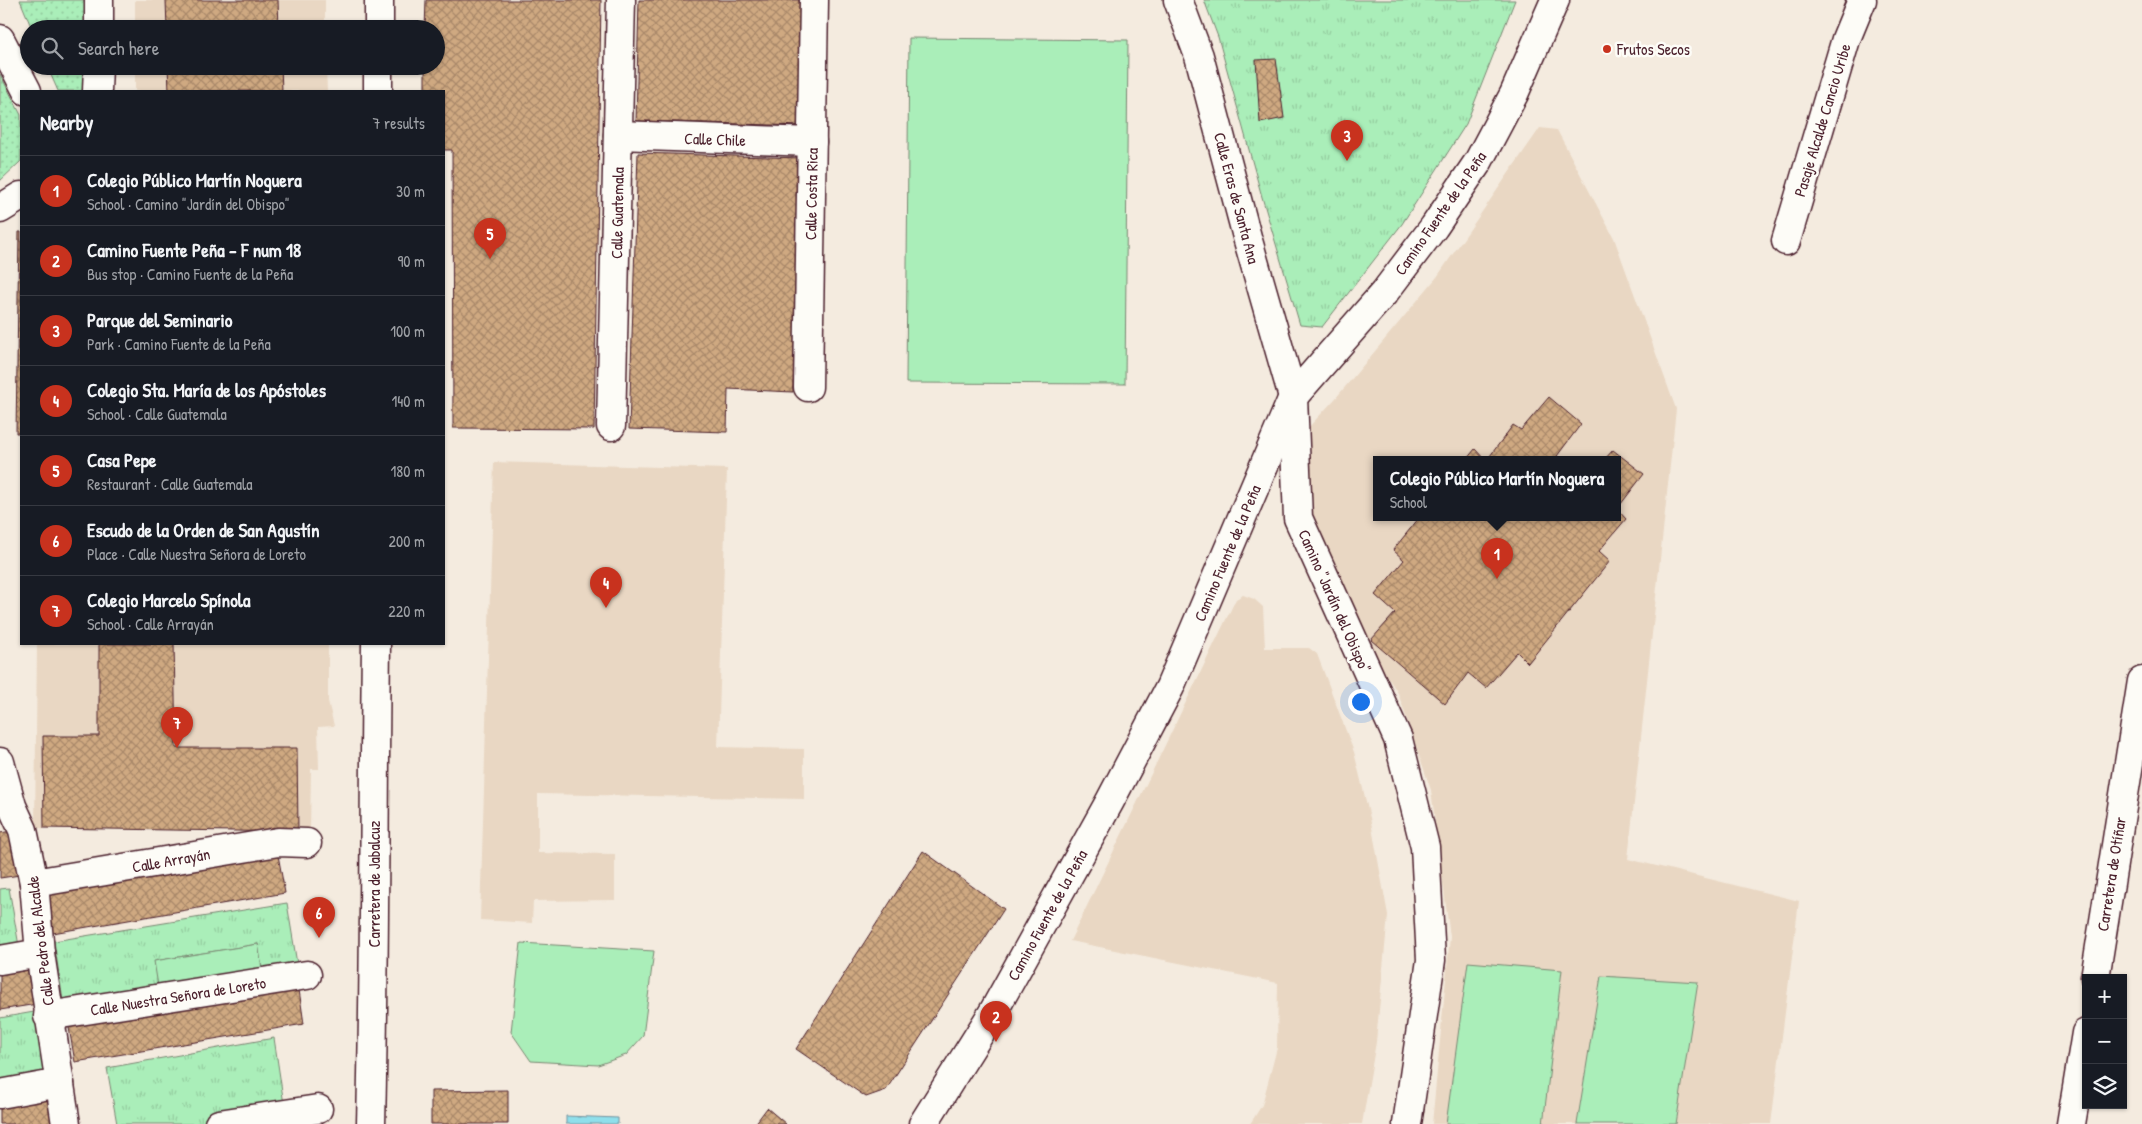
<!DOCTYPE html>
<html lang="en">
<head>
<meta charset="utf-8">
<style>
	:root { --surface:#171b24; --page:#242831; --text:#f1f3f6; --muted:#9ea1a6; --line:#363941; --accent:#c8321e }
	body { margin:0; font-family:"Patrick Hand",sans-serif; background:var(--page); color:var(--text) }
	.controls { position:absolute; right:15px; bottom:15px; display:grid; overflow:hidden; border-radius:0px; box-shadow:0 1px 4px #0004 }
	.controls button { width:45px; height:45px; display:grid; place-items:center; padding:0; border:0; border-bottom:1px solid var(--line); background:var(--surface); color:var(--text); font:25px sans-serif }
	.you { position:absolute; left:1360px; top:701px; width:18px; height:18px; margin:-12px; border:4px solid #fff; border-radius:50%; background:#1a73e8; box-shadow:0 0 0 8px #1a73e833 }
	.badge { display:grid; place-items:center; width:32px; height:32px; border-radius:50%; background:var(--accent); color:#fff; font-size:16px; font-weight:700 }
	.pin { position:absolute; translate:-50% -41px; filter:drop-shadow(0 1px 2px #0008) }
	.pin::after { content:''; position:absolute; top:26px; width:18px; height:15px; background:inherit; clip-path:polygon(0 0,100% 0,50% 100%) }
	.popup { position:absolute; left:1373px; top:456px; width:248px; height:65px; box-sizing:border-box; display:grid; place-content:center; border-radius:0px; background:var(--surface); filter:drop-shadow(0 1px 4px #0005); font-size:16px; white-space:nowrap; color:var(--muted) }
	.popup b { font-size:19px; color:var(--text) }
	.popup::after { content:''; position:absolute; left:50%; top:100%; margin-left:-10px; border:10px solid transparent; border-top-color:var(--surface) }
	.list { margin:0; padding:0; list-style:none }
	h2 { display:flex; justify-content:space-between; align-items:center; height:65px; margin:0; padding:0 20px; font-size:21px }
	h2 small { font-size:16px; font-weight:400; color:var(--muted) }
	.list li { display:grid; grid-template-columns:32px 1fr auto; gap:15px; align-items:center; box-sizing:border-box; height:70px; padding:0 20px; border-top:1px solid var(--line) }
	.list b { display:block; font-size:19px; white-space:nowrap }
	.list p { margin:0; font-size:16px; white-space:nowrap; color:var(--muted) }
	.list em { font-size:16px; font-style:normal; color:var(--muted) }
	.icon { flex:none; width:28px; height:28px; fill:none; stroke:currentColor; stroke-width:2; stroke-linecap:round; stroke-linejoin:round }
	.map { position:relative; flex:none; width:2142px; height:1124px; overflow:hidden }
	.search { position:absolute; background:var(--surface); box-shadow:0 1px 4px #0004; left:20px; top:20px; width:425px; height:55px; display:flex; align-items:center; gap:12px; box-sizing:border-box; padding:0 18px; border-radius:28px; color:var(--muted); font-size:19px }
	.panel { position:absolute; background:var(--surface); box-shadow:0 1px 4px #0004; left:20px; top:90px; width:425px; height:555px; border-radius:0px }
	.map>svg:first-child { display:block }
	.built { fill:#e9d7c3; fill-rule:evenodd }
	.grass { fill:url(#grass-tufts); stroke:#7a8672 }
	.garden { fill:url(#garden-dots); stroke:#7a8672 }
	.pitch { fill:#aaeeb9; stroke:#7a8672 }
	.water { fill:url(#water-ripples); stroke:#73929e }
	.building { fill:url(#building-cross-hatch); stroke:#4a1f2b }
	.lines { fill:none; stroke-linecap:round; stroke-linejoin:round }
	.minor-casing { stroke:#4a1f2b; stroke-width:31 }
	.minor { stroke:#fdfcf7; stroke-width:28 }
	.poi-dot { fill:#c8321e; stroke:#fdfcf7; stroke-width:2 }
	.labels { text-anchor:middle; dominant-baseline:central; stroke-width:5; stroke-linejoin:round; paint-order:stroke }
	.poi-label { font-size:16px; fill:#4a1f2b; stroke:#fdfcf7; text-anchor:start }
	.street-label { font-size:16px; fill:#4a1f2b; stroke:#fdfcf7 }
</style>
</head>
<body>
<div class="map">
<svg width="2142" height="1124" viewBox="0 0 2142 1124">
	<defs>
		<pattern id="grass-tufts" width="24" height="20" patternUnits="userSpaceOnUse" patternTransform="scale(1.25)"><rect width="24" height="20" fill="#aaeeb9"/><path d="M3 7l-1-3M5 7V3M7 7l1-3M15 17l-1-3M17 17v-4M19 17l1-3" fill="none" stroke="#94cc9f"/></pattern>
		<pattern id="garden-dots" width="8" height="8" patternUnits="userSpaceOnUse" patternTransform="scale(1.25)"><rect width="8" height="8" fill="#aaeeb9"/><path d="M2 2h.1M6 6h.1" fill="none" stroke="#94cc9f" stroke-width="1.8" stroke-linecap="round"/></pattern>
		<pattern id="water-ripples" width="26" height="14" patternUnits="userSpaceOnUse" patternTransform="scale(1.25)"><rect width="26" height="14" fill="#8fdfeb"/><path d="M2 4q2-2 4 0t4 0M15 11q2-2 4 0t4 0" fill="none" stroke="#7dbfca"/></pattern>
		<pattern id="building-cross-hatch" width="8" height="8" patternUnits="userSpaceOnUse" patternTransform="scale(1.25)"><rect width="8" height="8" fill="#cfa981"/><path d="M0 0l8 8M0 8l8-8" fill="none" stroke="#aa896a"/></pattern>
	</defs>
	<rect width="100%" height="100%" fill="#f4ebdf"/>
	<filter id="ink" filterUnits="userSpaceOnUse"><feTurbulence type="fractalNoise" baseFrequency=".02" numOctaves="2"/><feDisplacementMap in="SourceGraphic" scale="10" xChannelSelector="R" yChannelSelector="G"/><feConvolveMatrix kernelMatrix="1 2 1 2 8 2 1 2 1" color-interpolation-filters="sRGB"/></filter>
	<g filter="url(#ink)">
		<!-- built -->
		<g class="built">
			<rect x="135" y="0" width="190" height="29"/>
			<path d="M135,66H326L327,91H135Z"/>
			<path d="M1540,128L1557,130L1614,238L1676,409L1628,859L1799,901L1771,1124H1432L1450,937L1431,790L1398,693L1362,638L1311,519L1308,428L1335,399L1437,277ZM1377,460H1617V518H1377Z"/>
			<path d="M494,462L727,469L718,747L804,749V799L538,794V853L615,854V900L533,901L532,923L480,920Z"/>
			<path d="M1243,595L1254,599L1263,607L1265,648H1309L1317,654L1354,752L1371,822L1388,915L1376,1042L1362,1124H1250L1262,1105L1277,1048L1278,983L1070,941L1236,599Z"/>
			<path d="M37,644H328V701L334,726L318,727L319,769H311L310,832L35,828Z"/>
		</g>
		<!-- grass -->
		<g class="grass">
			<path d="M1204,0H1515L1466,124L1402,224L1322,327L1300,325L1262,197L1218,37Z"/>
			<path d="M9,888L20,952L0,956V889Z"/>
			<path d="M287,903L298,970L263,975L258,944L155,961L159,992L64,1007L54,941Z"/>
			<path d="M34,1012L47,1083L0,1092V1018Z"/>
			<path d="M274,1038L285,1111L192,1124H117L107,1068Z"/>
		</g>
		<!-- garden -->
		<g class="garden">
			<path d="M20,0H90V29H32Z"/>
			<path d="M47,66H91V91H58Z"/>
			<path d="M0,74L21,115V161L0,181Z"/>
		</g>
		<!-- pitch -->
		<g class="pitch">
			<path d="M909,38L1128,40L1125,384L906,383Z"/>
			<path d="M521,943L654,951L643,1036L626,1055L598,1065L531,1061L511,1032Z"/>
			<path d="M258,944L263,975L159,992L154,961Z"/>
			<path d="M1468,962L1562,970L1543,1124H1446Z"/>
			<path d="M1601,976L1698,982L1676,1124H1577Z"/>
		</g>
		<!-- water -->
		<path class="water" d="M566,1116L618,1118V1124H566Z"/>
		<!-- building -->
		<g class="building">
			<path d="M166,0H278L279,29H167Z"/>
			<path d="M426,0H601L594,429L453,428L452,150H444V91H425V66H436V29H425Z"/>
			<path d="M639,0H803V126L636,121Z"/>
			<path d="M1276,59L1284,118L1260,123L1256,60Z"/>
			<path d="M168,66H281L282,91H169Z"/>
			<path d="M638,153L801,158L793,392L728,389L727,432L629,429Z"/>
			<path d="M19,232H21V433H16Z"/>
			<path d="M1549,397L1581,424L1557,456L1562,460H1487L1513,425L1521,430Z"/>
			<path d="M1475,449L1485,460H1466Z"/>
			<path d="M1613,450L1644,474L1617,509V460H1604Z"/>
			<path d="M1617,509L1626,519L1599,551L1610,561L1528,663L1517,652L1486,688L1468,673L1445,704L1371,640L1395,613L1375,595L1404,560L1393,550L1419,518H1617Z"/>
			<path d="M99,644H174L176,748H297L298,832L44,828L43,736H99Z"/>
			<path d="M12,831L20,875L0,878V833Z"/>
			<path d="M923,851L1004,909L886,1090L866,1097L796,1049Z"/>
			<path d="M278,855L285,893L47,934L41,894Z"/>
			<path d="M30,961L37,1004L0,1010V966Z"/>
			<path d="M298,983L304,1024L75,1062L68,1022Z"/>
			<path d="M508,1090V1124H431V1091Z"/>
			<path d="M55,1095L59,1124H0V1103Z"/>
			<path d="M767,1108L786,1124H755Z"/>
		</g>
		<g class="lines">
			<defs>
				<g id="minor">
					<path d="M1178,0L1199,56L1247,237L1293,397L1298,518L1398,739L1425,847L1431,960L1407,1124"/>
					<path d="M99,29V0"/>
					<path d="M379,29V0"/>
					<path d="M0,39L27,91"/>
					<path d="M97,91L98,66"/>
					<path d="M378,91V66"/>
					<path d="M618,135L812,142"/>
					<path d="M0,209L21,196"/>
					<path d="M1786,241L1846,39L1862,0"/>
					<path d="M808,387L814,0"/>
					<path d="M611,426L621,0"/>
					<path d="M0,762L12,806L23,830L34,883L40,953L66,1124"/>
					<path d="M34,883L278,842L307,843"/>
					<path d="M0,960L40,953"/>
					<path d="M2095,978L2142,681"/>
					<path d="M48,1016L307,975"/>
					<path d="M0,1094L60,1083"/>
					<path d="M219,1124L318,1109"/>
					<path d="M371,1124C375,964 374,804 376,644"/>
					<path d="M923,1124L992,1014L1110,801L1170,687L1293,397L1384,293L1434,227L1478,162L1514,94L1555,0"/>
					<path d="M2071,1124L2086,1033"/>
				</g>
			</defs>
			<!-- minor casing -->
			<use href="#minor" class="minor-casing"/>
			<!-- minor -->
			<use href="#minor" class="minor"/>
		</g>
	</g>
	<!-- markers -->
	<circle class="poi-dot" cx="1607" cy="49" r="5"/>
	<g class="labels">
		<!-- poi labels -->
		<g class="poi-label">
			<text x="1617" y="49">Frutos Secos</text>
		</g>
		<!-- street labels -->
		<g class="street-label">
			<text transform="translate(1822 120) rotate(-73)">Pasaje Alcalde Cancio Uribe</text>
			<text transform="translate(715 139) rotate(2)">Calle Chile</text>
			<text transform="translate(811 194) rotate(-89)">Calle Costa Rica</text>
			<text transform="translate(1237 198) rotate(75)">Calle Eras de Santa Ana</text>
			<text transform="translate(617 213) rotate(-89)">Calle Guatemala</text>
			<text transform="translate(1440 213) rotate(-55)">Camino Fuente de la Peña</text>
			<text transform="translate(1227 553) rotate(-67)">Camino Fuente de la Peña</text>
			<text transform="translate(1335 601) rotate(66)">Camino "Jardín del Obispo"</text>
			<text transform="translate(171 860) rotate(-10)">Calle Arrayán</text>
			<text transform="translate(2111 874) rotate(-81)">Carretera de Otíñar</text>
			<text transform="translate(374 884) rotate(-90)">Carretera de Jabalcuz</text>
			<text transform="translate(1047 915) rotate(-61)">Camino Fuente de la Peña</text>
			<text transform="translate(40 941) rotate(-97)">Calle Pedro del Alcalde</text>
			<text transform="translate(178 996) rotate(-9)">Calle Nuestra Señora de Loreto</text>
		</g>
	</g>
</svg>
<div class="controls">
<button>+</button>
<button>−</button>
<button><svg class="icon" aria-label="layers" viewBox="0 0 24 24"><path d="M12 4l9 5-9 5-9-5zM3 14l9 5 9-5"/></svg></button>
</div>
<div class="you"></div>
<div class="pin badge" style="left:1497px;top:579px">1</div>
<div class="popup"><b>Colegio Público Martín Noguera</b>School</div>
<div class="pin badge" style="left:996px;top:1042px">2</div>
<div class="pin badge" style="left:1347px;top:161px">3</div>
<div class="pin badge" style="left:606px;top:608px">4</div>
<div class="pin badge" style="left:490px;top:259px">5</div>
<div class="pin badge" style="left:319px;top:938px">6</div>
<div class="pin badge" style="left:177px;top:748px">7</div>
<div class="search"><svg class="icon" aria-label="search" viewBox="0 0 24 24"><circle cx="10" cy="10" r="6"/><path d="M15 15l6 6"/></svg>Search here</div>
<section class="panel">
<h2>Nearby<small>7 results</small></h2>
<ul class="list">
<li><span class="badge">1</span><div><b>Colegio Público Martín Noguera</b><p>School · Camino &quot;Jardín del Obispo&quot;</p></div><em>30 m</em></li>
<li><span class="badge">2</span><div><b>Camino Fuente Peña - F num 18</b><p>Bus stop · Camino Fuente de la Peña</p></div><em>90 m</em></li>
<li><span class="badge">3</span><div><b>Parque del Seminario</b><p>Park · Camino Fuente de la Peña</p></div><em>100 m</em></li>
<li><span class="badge">4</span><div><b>Colegio Sta. María de los Apóstoles</b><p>School · Calle Guatemala</p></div><em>140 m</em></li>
<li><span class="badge">5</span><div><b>Casa Pepe</b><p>Restaurant · Calle Guatemala</p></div><em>180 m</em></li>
<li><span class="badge">6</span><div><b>Escudo de la Orden de San Agustín</b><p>Place · Calle Nuestra Señora de Loreto</p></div><em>200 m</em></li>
<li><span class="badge">7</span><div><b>Colegio Marcelo Spínola</b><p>School · Calle Arrayán</p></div><em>220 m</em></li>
</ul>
</section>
</div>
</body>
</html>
